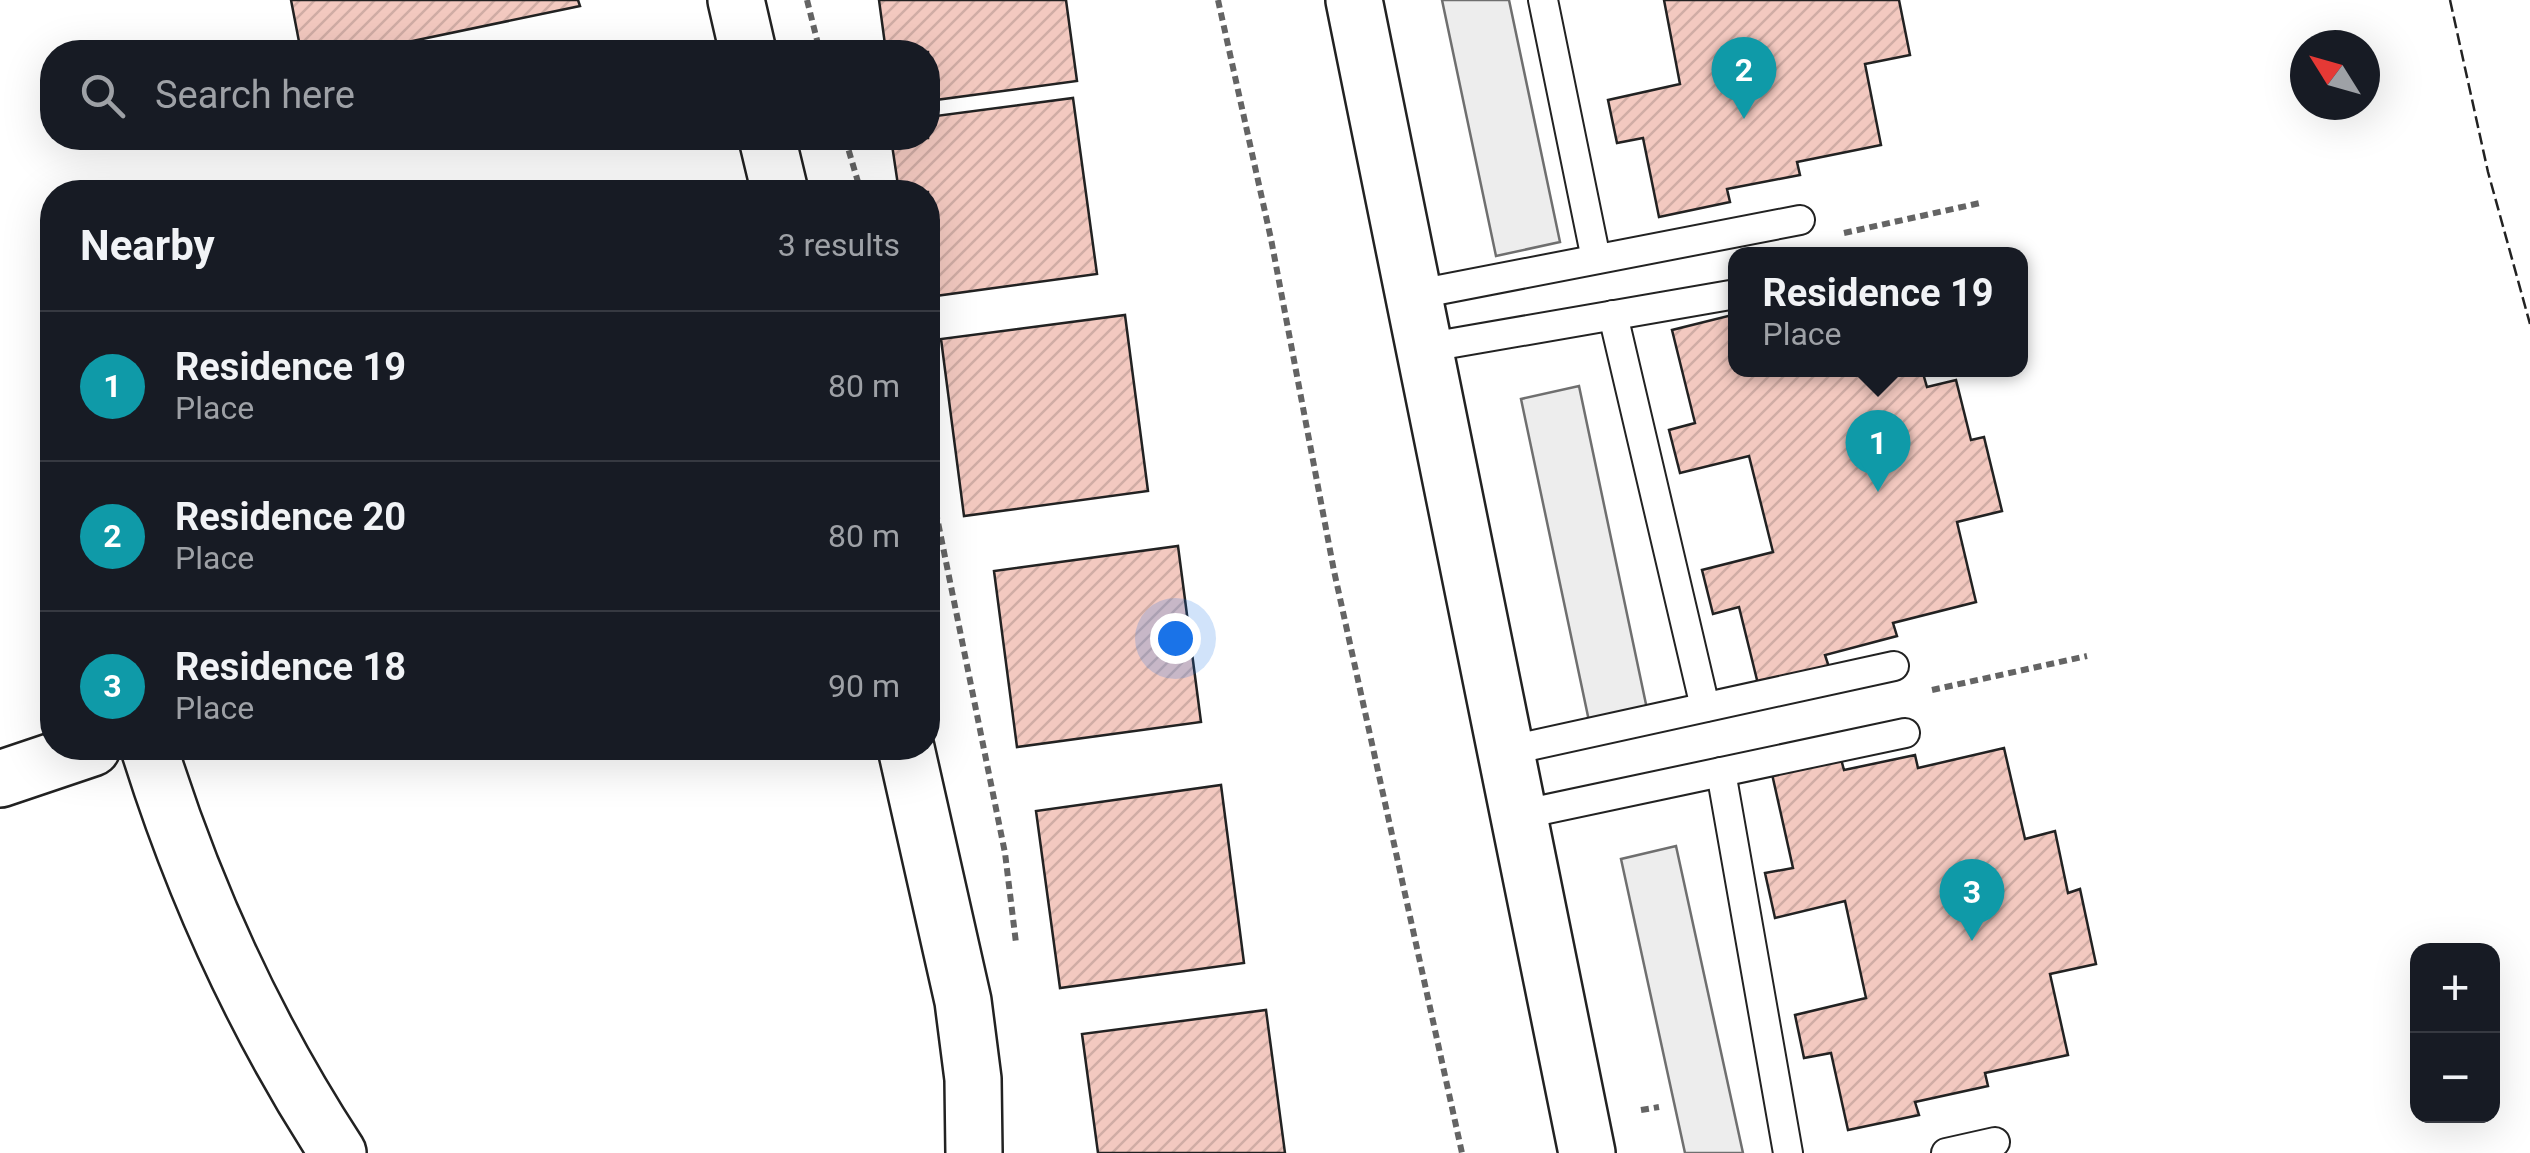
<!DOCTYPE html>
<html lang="en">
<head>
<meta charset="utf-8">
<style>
	:root { --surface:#171b24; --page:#20242c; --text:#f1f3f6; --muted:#9ea1a6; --line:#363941; --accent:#c62828 }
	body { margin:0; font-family:Roboto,sans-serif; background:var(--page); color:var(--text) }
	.controls { position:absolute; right:30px; bottom:30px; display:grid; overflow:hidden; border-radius:20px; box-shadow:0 10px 40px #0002 }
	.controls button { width:90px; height:90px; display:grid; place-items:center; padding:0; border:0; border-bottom:2px solid var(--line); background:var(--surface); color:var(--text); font:50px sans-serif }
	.compass { position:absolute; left:2290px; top:30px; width:90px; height:90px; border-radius:50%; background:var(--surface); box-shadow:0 10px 40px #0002; rotate:307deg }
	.you { position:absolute; left:1175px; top:638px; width:35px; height:35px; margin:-25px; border:8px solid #fff; border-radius:50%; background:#1a73e8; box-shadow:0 0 0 15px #1a73e833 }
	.badge { display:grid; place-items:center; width:65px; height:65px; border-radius:50%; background:var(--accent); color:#fff; font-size:32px; font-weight:700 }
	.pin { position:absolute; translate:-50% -82px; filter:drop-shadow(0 2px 5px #0008) }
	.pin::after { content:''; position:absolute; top:52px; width:35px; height:30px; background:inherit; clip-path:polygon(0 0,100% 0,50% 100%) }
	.popup { position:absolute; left:1728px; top:247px; width:300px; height:130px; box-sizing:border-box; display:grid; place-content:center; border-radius:20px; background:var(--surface); filter:drop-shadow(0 2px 8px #0005); font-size:32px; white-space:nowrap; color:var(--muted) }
	.popup b { font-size:38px; color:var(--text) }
	.popup::after { content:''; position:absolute; left:50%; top:100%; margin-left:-20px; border:20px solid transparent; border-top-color:var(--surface) }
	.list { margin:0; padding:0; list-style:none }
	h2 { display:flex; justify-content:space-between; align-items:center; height:130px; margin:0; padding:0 40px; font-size:42px }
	h2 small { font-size:32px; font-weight:400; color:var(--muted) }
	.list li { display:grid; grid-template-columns:65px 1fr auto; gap:30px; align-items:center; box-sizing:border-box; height:150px; padding:0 40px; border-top:2px solid var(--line) }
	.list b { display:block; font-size:38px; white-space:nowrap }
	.list p { margin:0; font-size:32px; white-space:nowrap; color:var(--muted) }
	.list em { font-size:32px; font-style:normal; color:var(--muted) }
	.icon { flex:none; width:55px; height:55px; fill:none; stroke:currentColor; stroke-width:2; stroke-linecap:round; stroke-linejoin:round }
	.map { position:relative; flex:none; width:2530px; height:1153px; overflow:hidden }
	.search { position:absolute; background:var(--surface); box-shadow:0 10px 40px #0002; left:40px; top:40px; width:900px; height:110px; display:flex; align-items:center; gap:25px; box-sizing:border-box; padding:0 35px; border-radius:40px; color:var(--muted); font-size:38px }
	.panel { position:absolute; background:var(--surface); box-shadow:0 10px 40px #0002; left:40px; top:180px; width:900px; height:580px; border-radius:40px }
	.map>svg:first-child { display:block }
	.parking { fill:#ededed; stroke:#6f6f6f; stroke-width:2.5 }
	.building { fill:url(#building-hatch); stroke:#222; stroke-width:2.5 }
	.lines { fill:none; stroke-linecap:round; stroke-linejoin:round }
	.service-casing { stroke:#222; stroke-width:32 }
	.minor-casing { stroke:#222; stroke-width:60 }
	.path { stroke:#646464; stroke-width:6; stroke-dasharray:8 5; stroke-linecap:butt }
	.service { stroke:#fff; stroke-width:28 }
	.minor { stroke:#fff; stroke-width:55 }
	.fence { stroke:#222; stroke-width:2.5; stroke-dasharray:12 5; stroke-linecap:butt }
</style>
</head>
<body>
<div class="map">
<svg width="2530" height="1153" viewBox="0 0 2530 1153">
	<defs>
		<pattern id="building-hatch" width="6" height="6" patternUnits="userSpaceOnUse" patternTransform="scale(2.5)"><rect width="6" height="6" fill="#f3c9c0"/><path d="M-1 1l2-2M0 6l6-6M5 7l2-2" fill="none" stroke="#d0aca5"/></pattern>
	</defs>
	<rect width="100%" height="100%" fill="#fff"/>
	<!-- parking -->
	<g class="parking">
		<path d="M1442,0H1509L1560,242L1496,256Z"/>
		<path d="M1579,386L1647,709L1589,721L1521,399Z"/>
		<path d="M1676,846L1743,1153H1685L1621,859Z"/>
	</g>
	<!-- building -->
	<g class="building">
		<path d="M291,0H578L580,6L360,52H301Z"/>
		<path d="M879,0H1066L1077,81L928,101V52H886Z"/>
		<path d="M1664,0H1899L1910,55L1865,64L1881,145L1797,162L1800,175L1727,189L1730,202L1659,217L1643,138L1617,143L1608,100L1680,84Z"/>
		<path d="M1073,98L1097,274L928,297V192H899L891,138H928V117Z"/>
		<path d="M1736,314V370H1922L1927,387L1956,380L1971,440L1984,437L2002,511L1957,522L1976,602L1893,623L1897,636L1825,655L1829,667L1758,684L1739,607L1713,614L1702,570L1773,552L1749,456L1680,473L1669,430L1695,423L1672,330Z"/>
		<path d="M1125,315L1148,491L964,516L941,339Z"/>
		<path d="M1178,546L1201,722L1017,747L994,571Z"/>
		<path d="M2004,748L2025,839L2055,831L2068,893L2080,889L2096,964L2050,974L2068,1055L1985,1073L1988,1086L1915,1102L1919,1115L1848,1130L1831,1053L1804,1058L1795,1015L1866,998L1845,901L1775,918L1765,873L1793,868L1772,774L1841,759L1844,770L1915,755L1918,768Z"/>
		<path d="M1221,785L1244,963L1060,988L1036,811Z"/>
		<path d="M1266,1010L1285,1153H1098L1082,1034Z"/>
	</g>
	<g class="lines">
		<defs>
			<g id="service">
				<path d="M1543,0L1596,259"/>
				<path d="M1413,295L1800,220"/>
				<path d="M1613,315L1705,707"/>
				<path d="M1424,348L1736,294"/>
				<path d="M1506,751L1894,666"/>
				<path d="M1721,772L1788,1153"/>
				<path d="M1519,815L1905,733"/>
				<path d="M1946,1153L1995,1142"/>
			</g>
			<g id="minor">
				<path d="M736,0L748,52"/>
				<path d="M1354,0L1587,1153"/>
				<path d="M767,138L780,192"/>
				<path d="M149,748C194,892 255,1026 338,1153"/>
				<path d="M906,748L963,1001L973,1079L974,1153"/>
				<path d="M0,779L92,748"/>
			</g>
		</defs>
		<!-- service casing -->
		<use href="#service" class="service-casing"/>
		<!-- minor casing -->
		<use href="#minor" class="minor-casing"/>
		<!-- path -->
		<g class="path">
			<path d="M807,0L820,52"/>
			<path d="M1218,0L1271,239L1334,571L1462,1153"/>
			<path d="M845,138L861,192"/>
			<path d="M1844,233L1980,203"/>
			<path d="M928,473L1005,853L1016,943"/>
			<path d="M1932,690L2087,656"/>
			<path d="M1641,1110L1659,1107"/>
		</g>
		<!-- service -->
		<use href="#service" class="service"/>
		<!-- minor -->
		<use href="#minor" class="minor"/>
		<!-- fence -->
		<path class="fence" d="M2450,0L2488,172L2530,324"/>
	</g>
</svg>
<div class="controls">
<button>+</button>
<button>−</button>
</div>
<svg class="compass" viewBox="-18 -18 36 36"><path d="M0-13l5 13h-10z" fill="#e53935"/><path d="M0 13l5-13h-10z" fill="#9ea1a6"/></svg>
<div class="you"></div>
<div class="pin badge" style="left:1878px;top:492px;background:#0f9aa8">1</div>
<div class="popup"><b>Residence 19</b>Place</div>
<div class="pin badge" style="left:1744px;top:119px;background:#0f9aa8">2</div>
<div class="pin badge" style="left:1972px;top:941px;background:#0f9aa8">3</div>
<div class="search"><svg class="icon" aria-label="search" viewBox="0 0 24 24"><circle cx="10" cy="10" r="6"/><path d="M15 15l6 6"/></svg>Search here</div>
<section class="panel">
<h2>Nearby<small>3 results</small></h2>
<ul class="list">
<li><span class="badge" style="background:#0f9aa8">1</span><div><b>Residence 19</b><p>Place</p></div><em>80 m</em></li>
<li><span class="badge" style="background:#0f9aa8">2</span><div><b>Residence 20</b><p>Place</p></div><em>80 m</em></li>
<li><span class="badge" style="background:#0f9aa8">3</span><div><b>Residence 18</b><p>Place</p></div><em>90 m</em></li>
</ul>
</section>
</div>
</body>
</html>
